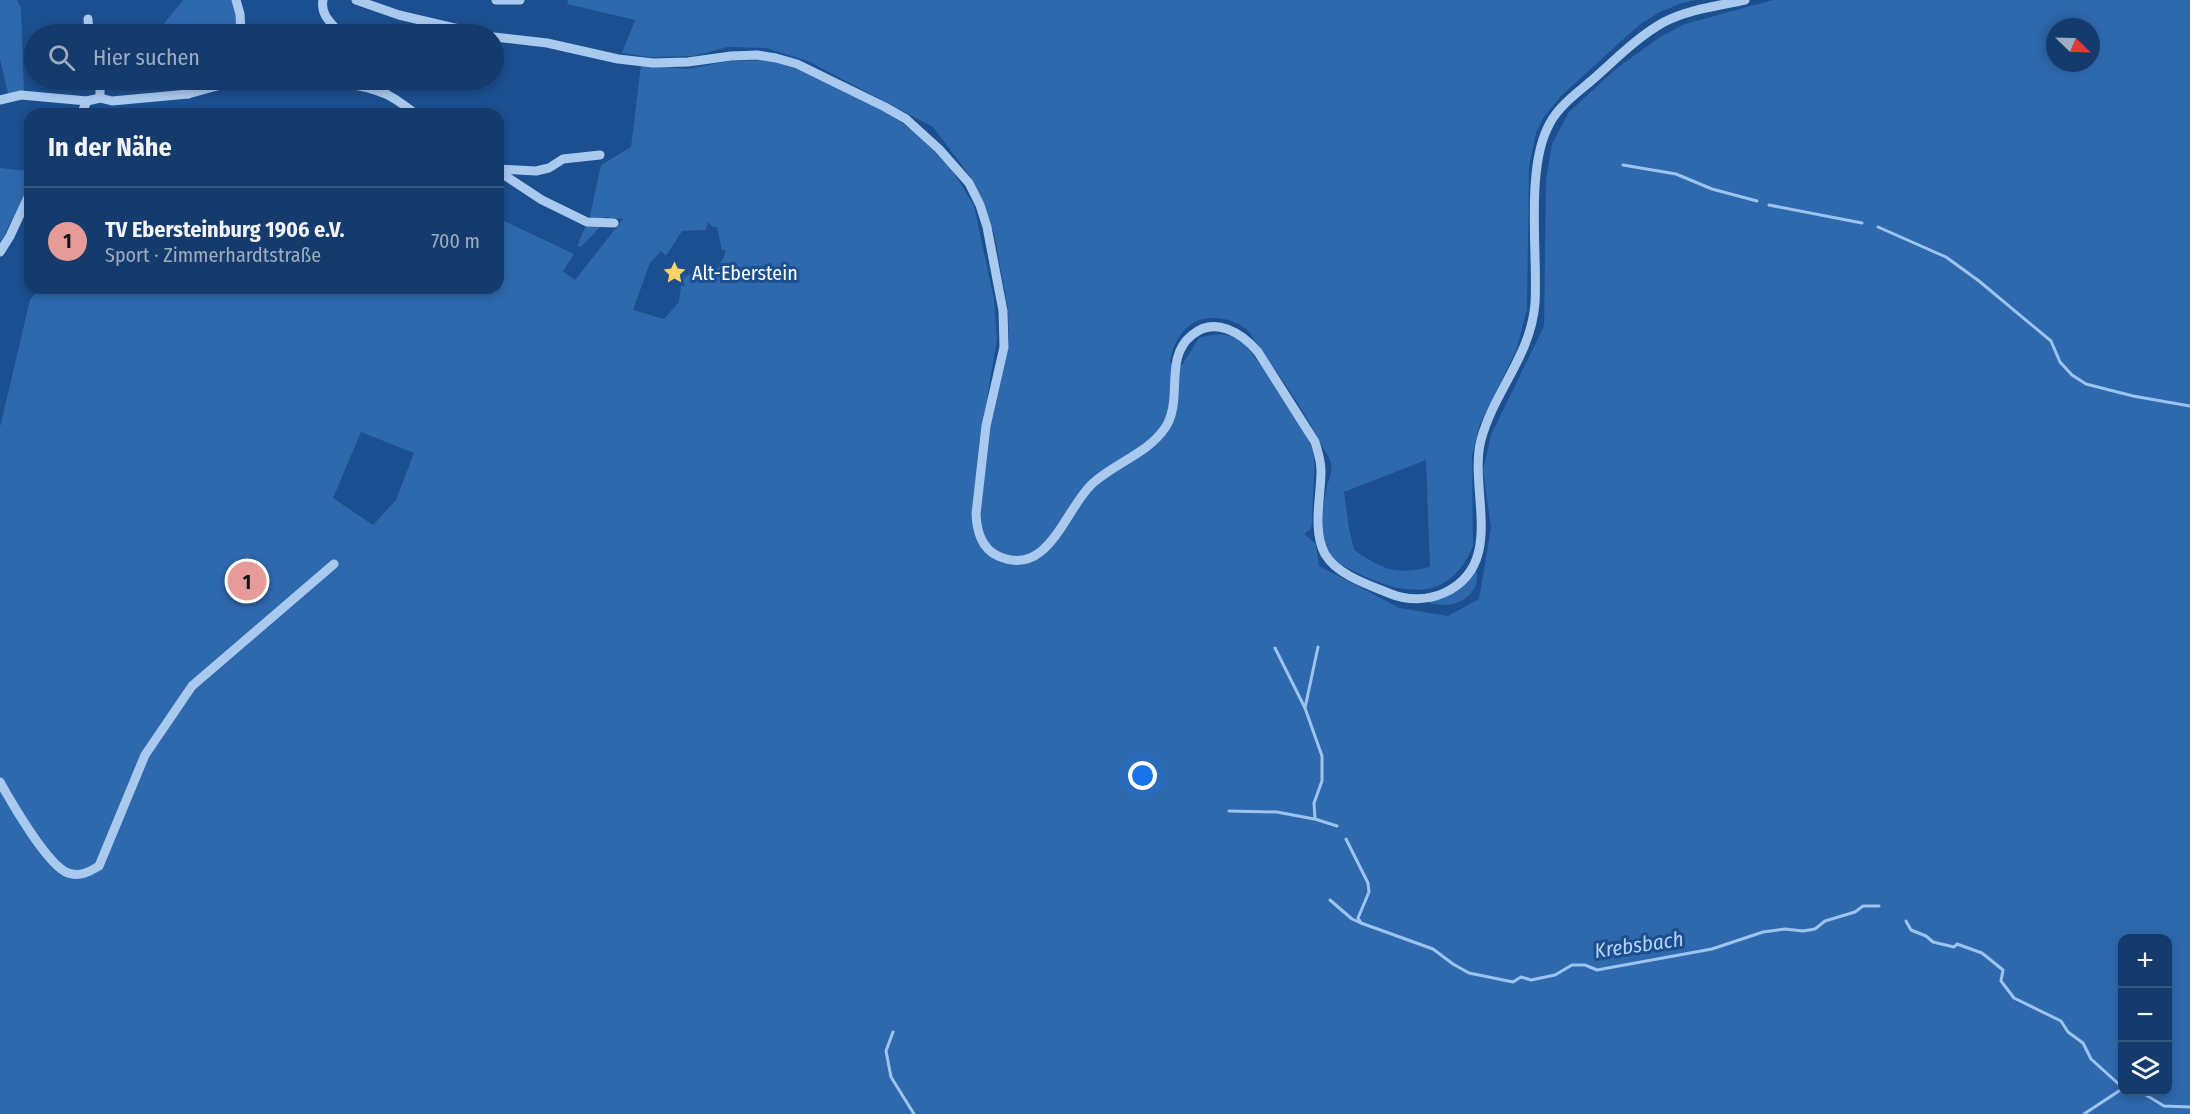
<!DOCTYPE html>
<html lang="de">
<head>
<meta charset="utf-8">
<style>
	:root { --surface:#143b6b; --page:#1d4271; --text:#f1f3f6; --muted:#9dadc1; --line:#33557e; --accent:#e69b98 }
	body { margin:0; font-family:"Fira Sans Condensed",sans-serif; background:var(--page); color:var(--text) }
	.controls { position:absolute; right:18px; bottom:18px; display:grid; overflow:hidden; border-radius:12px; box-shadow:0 3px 9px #0003 }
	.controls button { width:54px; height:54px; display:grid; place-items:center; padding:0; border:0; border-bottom:2px solid var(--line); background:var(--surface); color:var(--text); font:30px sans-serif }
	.compass { position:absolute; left:2046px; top:18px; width:54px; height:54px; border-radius:50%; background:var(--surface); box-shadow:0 3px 9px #0003; rotate:113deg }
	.you { position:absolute; left:1143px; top:776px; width:21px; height:21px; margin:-15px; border:4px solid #fff; border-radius:50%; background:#1a73e8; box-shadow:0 0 0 9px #1a73e833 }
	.badge { display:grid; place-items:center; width:39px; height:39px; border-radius:50%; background:var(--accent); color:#111; font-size:20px; font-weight:700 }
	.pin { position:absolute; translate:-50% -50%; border:3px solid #fff; box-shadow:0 2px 6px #0006 }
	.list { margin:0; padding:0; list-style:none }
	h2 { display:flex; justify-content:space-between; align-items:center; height:78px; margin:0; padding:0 24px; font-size:26px }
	h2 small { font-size:20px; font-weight:400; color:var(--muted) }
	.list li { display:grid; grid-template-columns:39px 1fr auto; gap:18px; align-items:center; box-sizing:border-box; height:108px; padding:0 24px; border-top:2px solid var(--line) }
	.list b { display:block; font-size:22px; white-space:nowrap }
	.list p { margin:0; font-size:20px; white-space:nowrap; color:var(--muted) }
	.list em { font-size:20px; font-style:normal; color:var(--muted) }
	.icon { flex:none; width:33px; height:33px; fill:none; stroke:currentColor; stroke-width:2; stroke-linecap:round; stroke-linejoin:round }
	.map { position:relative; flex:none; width:2190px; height:1114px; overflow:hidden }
	.search { position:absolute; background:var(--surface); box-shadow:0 3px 9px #0003; left:24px; top:24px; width:480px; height:66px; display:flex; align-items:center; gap:15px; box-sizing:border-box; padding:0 21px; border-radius:33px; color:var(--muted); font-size:22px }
	.panel { position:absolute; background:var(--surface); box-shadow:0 3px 9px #0003; left:24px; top:108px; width:480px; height:186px; border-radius:18px }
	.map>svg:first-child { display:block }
	.green { fill:#2e69ad; fill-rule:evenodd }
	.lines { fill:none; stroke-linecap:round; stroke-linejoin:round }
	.stream { stroke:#9cc4f0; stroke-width:3 }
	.minor { stroke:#a9c9ee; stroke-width:9 }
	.labels { text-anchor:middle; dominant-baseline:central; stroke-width:6; stroke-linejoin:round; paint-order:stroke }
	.poi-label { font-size:20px; fill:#fff; stroke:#1b4f8f; text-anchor:start }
	.water-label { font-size:21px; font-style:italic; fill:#b5d3f5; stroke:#1b4f8f }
</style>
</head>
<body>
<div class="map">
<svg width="2190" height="1114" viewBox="0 0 2190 1114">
	<rect width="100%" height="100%" fill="#1b4f8f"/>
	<!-- green -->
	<g class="green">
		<path d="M0,0H17L21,8L24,92L8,94L0,59Z"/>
		<path d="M183,0H233L241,34H167L163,25Z"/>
		<path d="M568,0H1696L1682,3L1660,12L1639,25L1562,95L1543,118L1536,133L1529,167L1527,309L1516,351L1480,424L1472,456L1473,546C1451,599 1410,597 1364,576C1353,570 1337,565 1330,553C1319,534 1322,508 1327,487C1328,481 1333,471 1331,465C1331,459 1326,453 1323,448C1307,416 1287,385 1265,356C1259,348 1254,337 1247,330C1235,319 1210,314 1195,322C1180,330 1172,346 1170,363L1182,365L1199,338C1214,333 1230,332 1243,343C1254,352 1310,438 1313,451C1316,467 1313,481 1313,497C1312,508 1313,518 1311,529L1304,534L1316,544L1319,566L1400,608L1448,616L1479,599L1491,528L1483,470L1491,435L1544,326L1546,179L1552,144L1569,112L1617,68L1660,37L1685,24L1773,0H2190V1114H0V427L30,300L40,288H498V218L574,254L563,271L575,280L623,219L604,217L600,227L581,247L577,246L590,216L601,165L631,147L641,65L687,69L731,61L769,60L796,69L885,111L916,133L951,168L974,206L994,299L997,340L987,398L995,406L1009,342L1008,309L994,233L973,180L933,127L808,61L766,48L728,47L693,56L650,57L622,53L635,20L567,4ZM2055,27H2091V63H2055ZM708,222L713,227H717L722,250H725V254L718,268L707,264L706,267L682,278L679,302L664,319L633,310L650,263L661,251L666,256L682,231L706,230ZM361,432L414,453L396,500L373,525L333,498ZM1426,460L1430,567C1394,575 1384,570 1354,550L1349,528L1344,492ZM2122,938H2168V1092H2122Z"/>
		<path d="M0,168L30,171V185L0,243Z"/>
		<path d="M1476,567C1477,574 1478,581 1475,587C1467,604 1443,609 1427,602Z"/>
	</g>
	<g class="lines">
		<!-- stream -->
		<g class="stream">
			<path d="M1623,165L1676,174L1712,189L1757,201"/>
			<path d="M1769,205L1862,223"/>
			<path d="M1878,227L1946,257L1979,281L2051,341L2060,362L2072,375L2086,384L2133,396L2190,406"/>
			<path d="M1318,647L1305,708L1322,756V781L1314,803L1315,819L1337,826"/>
			<path d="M1275,648L1305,708"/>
			<path d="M1229,811L1277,812L1314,819"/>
			<path d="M1346,839L1368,883L1369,892L1358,918L1361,923L1433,949L1453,964L1469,973L1513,982L1521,977L1531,980L1555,975L1572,965H1585L1597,970L1712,949L1763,932L1785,929L1803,931L1815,929L1825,921L1855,912L1863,906H1879"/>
			<path d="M1330,900L1352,919L1361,923"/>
			<path d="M1906,921L1911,930L1926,936L1933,942L1954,947L1957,944L1982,953L2003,970L2001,981L2014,998L2061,1021L2068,1032L2083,1043L2091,1059L2122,1087"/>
			<path d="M893,1032L886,1051L891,1077L914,1114"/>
			<path d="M2141,1092L2164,1106L2190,1107"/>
			<path d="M2084,1114L2122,1089"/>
		</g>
		<!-- minor -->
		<g class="minor">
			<path d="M236,0L240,14L241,34"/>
			<path d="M323,0C320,15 332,24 341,34"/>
			<path d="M356,0L399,15L480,34"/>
			<path d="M496,0H520"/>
			<path d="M88,19L89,34"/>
			<path d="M494,37L547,43L618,59L653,63L688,62L731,56L757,55L776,58L797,64L885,107L906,119L939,149L969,183L980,205L987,227L1003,311L1004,347L986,426L976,514C977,531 981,548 998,556C1049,579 1065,508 1093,483C1115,463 1148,453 1165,428C1184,400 1163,358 1192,335C1215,316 1242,333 1258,352L1315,442C1318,452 1321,460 1321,471C1321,497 1312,530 1325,554C1337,575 1369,585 1391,594C1408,601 1428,600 1444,593C1507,564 1468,489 1481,440C1494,391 1531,356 1535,303C1538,252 1525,167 1550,123C1559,106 1577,93 1591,81C1614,61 1637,37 1664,22C1689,9 1718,6 1745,0"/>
			<path d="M185,80L188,94"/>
			<path d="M263,80C303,81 350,78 388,95C398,100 407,108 416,114"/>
			<path d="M370,80L385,92"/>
			<path d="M100,98V80"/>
			<path d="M0,100L21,95L87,101L100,98L112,101L188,94L239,80"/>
			<path d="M81,114L87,101"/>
			<path d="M498,169L536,171L549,168L563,159L600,155"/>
			<path d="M498,171L542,200L587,222L614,223"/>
			<path d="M0,252L10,236L30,193"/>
			<path d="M0,782C11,802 48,866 68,873C80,877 89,872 99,866L145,755L192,686L334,564"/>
		</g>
	</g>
	<!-- icons -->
	<defs>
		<symbol id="sight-bare" viewBox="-9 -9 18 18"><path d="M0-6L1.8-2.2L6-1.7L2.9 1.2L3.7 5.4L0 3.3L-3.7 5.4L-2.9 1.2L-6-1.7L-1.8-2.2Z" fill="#ffd166" stroke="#1b4f8f" stroke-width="2.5" paint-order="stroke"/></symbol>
	</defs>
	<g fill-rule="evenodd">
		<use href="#sight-bare" x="658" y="256" width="33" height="33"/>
	</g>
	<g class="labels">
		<!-- poi labels -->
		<g class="poi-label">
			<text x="692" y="273">Alt-Eberstein</text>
		</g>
		<!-- water labels -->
		<g class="water-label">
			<text transform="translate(1639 945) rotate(-8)">Krebsbach</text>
		</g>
	</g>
</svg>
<div class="controls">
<button>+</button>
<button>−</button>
<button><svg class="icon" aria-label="layers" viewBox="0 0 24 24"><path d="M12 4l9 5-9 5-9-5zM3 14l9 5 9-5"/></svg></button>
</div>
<svg class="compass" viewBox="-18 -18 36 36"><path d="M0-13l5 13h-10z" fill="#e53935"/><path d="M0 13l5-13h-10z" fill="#9dadc1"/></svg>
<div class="you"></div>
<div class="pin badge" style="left:247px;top:581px">1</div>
<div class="search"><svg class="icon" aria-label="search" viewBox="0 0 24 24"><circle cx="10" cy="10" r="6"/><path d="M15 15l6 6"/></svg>Hier suchen</div>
<section class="panel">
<h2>In der Nähe<small></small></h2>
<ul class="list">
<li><span class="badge">1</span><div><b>TV Ebersteinburg 1906 e.V.</b><p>Sport · Zimmerhardtstraße</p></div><em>700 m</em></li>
</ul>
</section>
</div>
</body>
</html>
